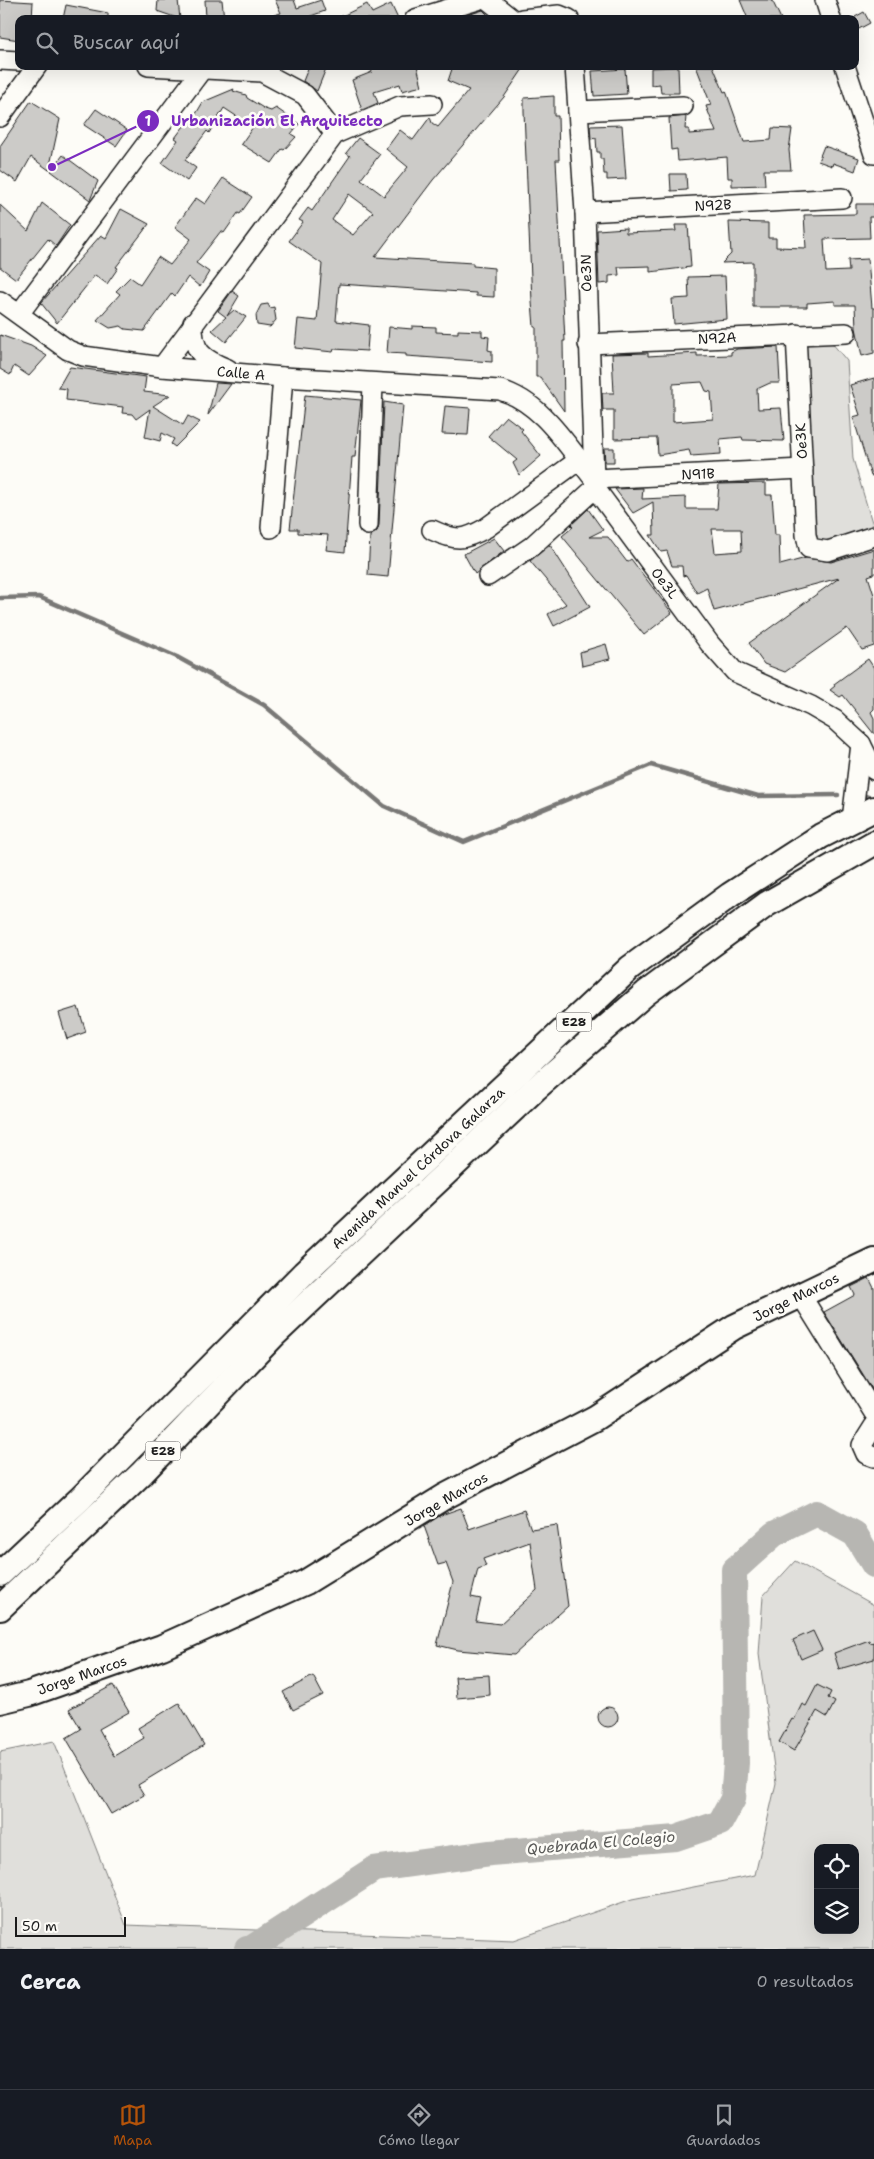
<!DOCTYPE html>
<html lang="es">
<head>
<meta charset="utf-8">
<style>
	:root { --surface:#171b24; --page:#242831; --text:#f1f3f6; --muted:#9ea1a6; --line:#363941; --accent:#b45309 }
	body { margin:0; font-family:"Shantell Sans",sans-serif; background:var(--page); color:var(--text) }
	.controls { position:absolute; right:15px; bottom:15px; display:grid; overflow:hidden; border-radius:10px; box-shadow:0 5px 20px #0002 }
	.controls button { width:45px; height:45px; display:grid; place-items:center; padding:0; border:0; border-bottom:1px solid var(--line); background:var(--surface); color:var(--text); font:25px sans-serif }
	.scale { position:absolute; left:15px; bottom:12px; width:111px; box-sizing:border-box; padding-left:5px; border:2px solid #1c1c1c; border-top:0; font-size:14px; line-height:18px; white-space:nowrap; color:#1c1c1c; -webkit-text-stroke:4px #fdfcf7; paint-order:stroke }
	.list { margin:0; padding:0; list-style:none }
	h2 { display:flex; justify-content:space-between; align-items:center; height:65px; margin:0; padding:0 20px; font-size:21px }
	h2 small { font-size:16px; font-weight:400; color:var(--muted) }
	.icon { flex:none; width:28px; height:28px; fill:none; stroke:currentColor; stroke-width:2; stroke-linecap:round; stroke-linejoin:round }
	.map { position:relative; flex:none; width:874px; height:1949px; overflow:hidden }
	.search { position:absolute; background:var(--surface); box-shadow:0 5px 20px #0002; left:15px; right:15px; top:15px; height:55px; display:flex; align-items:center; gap:12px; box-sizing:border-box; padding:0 18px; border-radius:10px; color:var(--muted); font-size:19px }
	.sheet { height:140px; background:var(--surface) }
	nav { display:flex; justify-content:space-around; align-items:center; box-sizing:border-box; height:70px; border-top:1px solid var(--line); background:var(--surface); font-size:14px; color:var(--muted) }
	nav a { display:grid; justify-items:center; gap:2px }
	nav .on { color:var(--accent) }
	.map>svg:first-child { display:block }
	.green { fill:#e0dfdb; stroke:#7e7e7c; fill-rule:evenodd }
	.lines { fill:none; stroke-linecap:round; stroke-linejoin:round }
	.stream { stroke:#797876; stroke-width:4.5 }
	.river { stroke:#b7b6b2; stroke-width:26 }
	.building { fill:#cccbc8; stroke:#1c1c1c; fill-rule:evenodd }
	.minor-casing { stroke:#1c1c1c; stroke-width:22 }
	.major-casing { stroke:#1c1c1c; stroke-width:28 }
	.minor { stroke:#fdfcf7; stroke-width:19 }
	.major { stroke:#fdfcf7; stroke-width:24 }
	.labels { text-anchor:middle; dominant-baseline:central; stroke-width:5; stroke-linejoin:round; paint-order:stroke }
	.shield { fill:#fdfcf7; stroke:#605f5e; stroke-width:1 }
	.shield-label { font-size:12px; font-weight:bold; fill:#1c1c1c }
	.street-label { font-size:14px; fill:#1c1c1c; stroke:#fdfcf7 }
	.water-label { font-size:15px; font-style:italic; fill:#5a5a58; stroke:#fdfcf7 }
	.leader { fill:none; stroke:#7b2cbf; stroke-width:2 }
	.callout-dot { fill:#7b2cbf; stroke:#fdfcf7; stroke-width:2 }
	.mark-label { font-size:15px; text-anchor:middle; font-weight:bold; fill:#fff }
	.callout-label { font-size:15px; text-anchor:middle; font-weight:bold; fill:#7b2cbf; stroke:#fdfcf7; stroke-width:5; stroke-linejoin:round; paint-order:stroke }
</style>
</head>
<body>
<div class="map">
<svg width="874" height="1949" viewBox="0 0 874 1949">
	<rect width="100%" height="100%" fill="#fdfcf7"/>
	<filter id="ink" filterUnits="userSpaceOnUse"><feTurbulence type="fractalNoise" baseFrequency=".02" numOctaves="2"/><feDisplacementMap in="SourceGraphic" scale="10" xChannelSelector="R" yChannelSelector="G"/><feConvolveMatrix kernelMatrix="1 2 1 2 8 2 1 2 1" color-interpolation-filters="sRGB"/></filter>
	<g filter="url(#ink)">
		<!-- green -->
		<g class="green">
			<path d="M832,343L847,361L853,459L874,529L822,544L811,534L804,344Z"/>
			<path d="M795,1561L874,1605V1949H0V1752L54,1741L126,1925L514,1940L632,1899L755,1875L776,1783L759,1654L763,1596ZM818,1848H855V1930H818Z"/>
		</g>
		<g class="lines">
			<!-- stream -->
			<g class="stream">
				<path d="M0,598L39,597L177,657L264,705L384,806L464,842L651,765L758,796L838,795"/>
				<path d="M863,795L874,799"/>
			</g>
			<!-- river -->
			<path class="river" d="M247,1949L252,1948L374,1869L490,1853L676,1838L720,1823L733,1799L736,1763L734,1570L774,1534L817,1513L855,1534L874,1565"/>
		</g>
		<!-- building -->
		<g class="building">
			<path d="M0,0L33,2L32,19H19V40L0,37Z"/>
			<path d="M158,0H178L180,19L157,11Z"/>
			<path d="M205,0H222L224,19H206Z"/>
			<path d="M275,0H294L297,8L321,0L325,11L302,19H271L270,16L281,13Z"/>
			<path d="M740,0H772L781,19H748Z"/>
			<path d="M367,4L372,13L391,4L398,19H336Z"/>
			<path d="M66,5L108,13V19H63Z"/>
			<path d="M483,10L487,14L488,19H455Z"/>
			<path d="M864,12L870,23L855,31V17Z"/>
			<path d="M309,66H327L317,91L303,81Z"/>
			<path d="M370,66H417L422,86L402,91L400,84L374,92L378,103L362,110L352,80L372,72Z"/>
			<path d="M453,66H525L504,97L433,180L375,257L473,263V266L494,268V297L476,296V293L339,284L336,321L369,325L367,351L334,349L333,352L295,348L298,319L317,321L322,264L289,241L303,222L299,220L308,208L312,211L350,156L346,153L358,138L380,154L361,179L384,196L408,167L386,149L400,130L413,140L430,117L432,123L438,127L469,90L448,81ZM349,194L373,212L353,235L332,220Z"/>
			<path d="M696,66H713L724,92L726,91L744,142L771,140L772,128L792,129L789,150L791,170H764L765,185L732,186V178H728L727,157L678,161L677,149L671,150L669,118L686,116L685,129H689V134L716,132L706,106L711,105Z"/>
			<path d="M678,67L679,93H661L660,84L651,85V68Z"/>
			<path d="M625,69L627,94L594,96L592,71Z"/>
			<path d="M234,89L233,91L246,95L247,98L265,109L271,111L276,108L299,124L291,134L296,137L284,150L282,149L272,163L241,144L253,127L224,108L209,133L207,131L185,160L196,168L187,181L162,163L178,140L175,138L187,122L190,124L203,102Z"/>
			<path d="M554,96V116H558L559,160H556L565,341H563L564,411L540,377H536V327H534L532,302L524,111V98Z"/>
			<path d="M31,101L60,119L49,170L31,157L17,182L0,170V146Z"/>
			<path d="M96,109L127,130L116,146L84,125Z"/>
			<path d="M622,125L626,179L607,180V174H604L603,159H600V152H597L596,138L591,139L590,126Z"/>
			<path d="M824,146L859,158L855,171L833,163L832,166L818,161Z"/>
			<path d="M63,155L98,181L90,200L51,171Z"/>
			<path d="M670,174H686L687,190L671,191Z"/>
			<path d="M223,178L252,197L240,214L238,213L224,233L221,231L196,263L209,272L200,287L188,277L175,296L172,293L144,331L125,329L121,326L110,328L97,320L120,294L116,291L130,277L140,284L158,257L170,265L191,239L175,227L196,198L205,204Z"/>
			<path d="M42,203L70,225L56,246L48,239L16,279L0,267V205L28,231Z"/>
			<path d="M856,204H874V217H869L870,238L824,239L826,272L849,271L848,260L868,259L872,308H874V353L862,356L856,328L855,305H835V301L807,303V307H753V262L722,263L731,254L729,222L768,223V238H776V247L806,248L804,215L856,214Z"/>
			<path d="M121,209L149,224L116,267L118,268L107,284L95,275L57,323L41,303L101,235L106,238Z"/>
			<path d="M675,225H688L691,267L650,272V266L618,267L619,275L609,276V283L599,284L597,230L626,228V233L676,231Z"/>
			<path d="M725,276L727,319L674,324L672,299L689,298L688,277Z"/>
			<path d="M232,291L239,296L227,316L234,310L246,317L226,342L212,330L226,317L218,311Z"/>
			<path d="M268,304L270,308L274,307L276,320L270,327L257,325L256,315L261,305Z"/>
			<path d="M412,326L436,327V332L458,333V330L482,331V336L489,337L488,350L492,351V362L406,356V354L387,353L389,327L412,329Z"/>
			<path d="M0,335L31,346L47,356L29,376L14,366L10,375L0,369Z"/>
			<path d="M778,347L780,383H770L757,389L758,409L781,408L784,441L743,440L742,437L720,439L721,454L691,456L689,450L658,455L657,438L614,439V410H603L602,393H614L612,354L648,353V356L697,353V356L731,355V352L737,349ZM702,382L706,391L711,392L713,419L673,422V384Z"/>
			<path d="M70,367L146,377L144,392L170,395L153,406L183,425L188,416L200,422L175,447L171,444L174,439L162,433L160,441L145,437L150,409L136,419L132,414L122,413L123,407L66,400L67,389L58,388Z"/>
			<path d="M874,378V475L871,476L853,417L860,415L850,385Z"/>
			<path d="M216,383L231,384L208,415Z"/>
			<path d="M305,395L361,400L355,457H352L345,552L326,550L328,535L298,533V529H290Z"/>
			<path d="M384,402L403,405L388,577L368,575L370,536L377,531L379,525Z"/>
			<path d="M445,406L470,408L468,435L442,434Z"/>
			<path d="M506,416L523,429L521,431L541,456L519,475L513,463L517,460L488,436Z"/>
			<path d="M604,448H614V462H605Z"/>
			<path d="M766,483V495H772L775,535H779L780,565L806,558L831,562L874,549V574L868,576L874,595V646L862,650L847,628L785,672L764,664L749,643L839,578L714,611L707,588L697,593L686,575L683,576L682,566H672L667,551L661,552L650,535H654L653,502L633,513L615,489L643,488L642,499L686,497V509H717L719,484ZM712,529H741L742,551L715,553Z"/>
			<path d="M588,509L603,530L589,537H608L627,562L631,559L672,613L644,635L562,536L573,527L571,525Z"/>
			<path d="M494,538L504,551L475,574L464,554Z"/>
			<path d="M550,545L590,607L554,626L548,614L566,604L530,561Z"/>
			<path d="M606,644L610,659L582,666L580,652Z"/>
			<path d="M868,659L874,668V709L871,712L874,718V734L843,695L840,697L830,690L835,686L834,684Z"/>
			<path d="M78,1007L86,1032L67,1039L59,1013Z"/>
			<path d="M869,1278L874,1288V1392L824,1312L855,1295L851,1287Z"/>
			<path d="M461,1508L469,1529L524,1510L531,1529L557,1525L568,1606L514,1655L458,1650L437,1645L453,1582L446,1563L438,1565L424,1526L441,1515ZM530,1542L537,1590L500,1624L476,1621L481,1599L471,1597L478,1569L486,1566L483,1559Z"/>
			<path d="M813,1631L822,1650L801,1659L793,1640Z"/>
			<path d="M869,1640L870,1643L874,1642V1659L839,1669L834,1653Z"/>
			<path d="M489,1675L490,1695L457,1698L455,1677Z"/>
			<path d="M313,1676L323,1695L293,1710L283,1692Z"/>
			<path d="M113,1685L129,1712L99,1729L114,1756L144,1738L138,1728L179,1703L204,1745L138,1785L144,1795L111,1814L66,1738L81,1729L69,1709Z"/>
			<path d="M817,1685L831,1692L828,1698L835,1702L827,1717L817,1711L794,1751L779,1742L792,1719L794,1720L802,1704L806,1706Z"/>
			<circle cx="608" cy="1717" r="10"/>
		</g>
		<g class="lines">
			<defs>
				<g id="minor">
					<path d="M488,0L512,19"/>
					<path d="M825,0L831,19"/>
					<path d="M415,19L478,0"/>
					<path d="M522,19L559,15L569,19"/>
					<path d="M0,60L19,61"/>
					<path d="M148,66L262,72L305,95L335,134"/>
					<path d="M575,66L585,212L594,479L803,469"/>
					<path d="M845,66L874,154"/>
					<path d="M578,111L683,106"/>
					<path d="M0,117L37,66"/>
					<path d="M585,212L842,198"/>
					<path d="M0,301L68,350L83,356L162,367L283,377L500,390C542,402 567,446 594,479L595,488L710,644L735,672L811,706L835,720L861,744L874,770"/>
					<path d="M19,314L203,68"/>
					<path d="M193,323C192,351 202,359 228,369"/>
					<path d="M796,334L806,535L809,548L828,551L874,536"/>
					<path d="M588,344L846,333"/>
					<path d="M162,367L335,134L400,106L432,104"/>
					<path d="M368,525L373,383"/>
					<path d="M271,528L283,377"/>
					<path d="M432,530C456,541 463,541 486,528L579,460"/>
					<path d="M488,576L532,546L595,488"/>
					<path d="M852,820L861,744"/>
					<path d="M800,1294L874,1413"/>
					<path d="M874,1426L862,1445L866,1454L874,1457"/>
				</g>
				<g id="major">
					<path d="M0,1574L80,1499L304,1273L630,968L730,895L821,836L874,809"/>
					<path d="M0,1608L141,1474L274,1335L535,1089L646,993L767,904L874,843"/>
					<path d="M0,1701L29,1694L162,1647L306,1582L444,1497L595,1418L734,1327L874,1260"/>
				</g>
			</defs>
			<!-- minor casing -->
			<use href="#minor" class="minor-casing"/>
			<!-- major casing -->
			<use href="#major" class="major-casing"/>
			<!-- minor -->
			<use href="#minor" class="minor"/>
			<!-- major -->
			<use href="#major" class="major"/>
		</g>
	</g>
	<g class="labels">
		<!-- shield labels -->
		<g class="shield">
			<rect x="556.5" y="1012.5" width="35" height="19" rx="4"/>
			<rect x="145.5" y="1441.5" width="35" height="19" rx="4"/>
		</g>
		<g class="shield-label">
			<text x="574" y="1022">E28</text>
			<text x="163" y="1451">E28</text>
		</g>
		<!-- street labels -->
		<g class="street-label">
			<text transform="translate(713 205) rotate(-3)">N92B</text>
			<text transform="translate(586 273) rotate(-91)">Oe3N</text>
			<text transform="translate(717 338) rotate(-3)">N92A</text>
			<text transform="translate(241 373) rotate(5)">Calle A</text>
			<text transform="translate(801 441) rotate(-93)">Oe3K</text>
			<text transform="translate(698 474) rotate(-3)">N91B</text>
			<text transform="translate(665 583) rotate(53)">Oe3L</text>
			<text transform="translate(418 1168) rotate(-43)">Avenida Manuel Córdova Galarza</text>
			<text transform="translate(796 1297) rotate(-26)">Jorge Marcos</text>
			<text transform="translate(446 1499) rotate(-30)">Jorge Marcos</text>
			<text transform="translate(82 1675) rotate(-19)">Jorge Marcos</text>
		</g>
		<!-- water labels -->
		<g class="water-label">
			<text transform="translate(601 1843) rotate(-5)">Quebrada El Colegio</text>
		</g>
	</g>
	<!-- callouts -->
	<path class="leader" d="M52 167L148 121"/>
	<g class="callout-dot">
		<circle cx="52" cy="167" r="5"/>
		<circle cx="148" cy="121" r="12"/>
	</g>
	<g class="mark-label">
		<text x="148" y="126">1</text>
	</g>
	<g class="callout-label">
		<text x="277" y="126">Urbanización El Arquitecto</text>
	</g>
</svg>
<div class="controls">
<button><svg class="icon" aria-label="locate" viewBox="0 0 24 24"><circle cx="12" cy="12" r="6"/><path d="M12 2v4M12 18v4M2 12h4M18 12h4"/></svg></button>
<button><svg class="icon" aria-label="layers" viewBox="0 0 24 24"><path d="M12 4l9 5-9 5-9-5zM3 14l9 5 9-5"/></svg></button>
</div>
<div class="scale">50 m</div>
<div class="search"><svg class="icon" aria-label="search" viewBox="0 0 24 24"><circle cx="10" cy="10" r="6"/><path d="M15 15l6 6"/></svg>Buscar aquí</div>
</div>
<section class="sheet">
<h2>Cerca<small>0 resultados</small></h2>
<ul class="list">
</ul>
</section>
<nav>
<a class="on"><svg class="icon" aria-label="map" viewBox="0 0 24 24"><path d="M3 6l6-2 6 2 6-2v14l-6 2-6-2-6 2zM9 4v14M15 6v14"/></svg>Mapa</a>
<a><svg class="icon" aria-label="directions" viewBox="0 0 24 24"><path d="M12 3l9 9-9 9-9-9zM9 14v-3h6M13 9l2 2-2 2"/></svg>Cómo llegar</a>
<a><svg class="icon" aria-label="saved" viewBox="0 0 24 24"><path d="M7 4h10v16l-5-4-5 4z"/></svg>Guardados</a>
</nav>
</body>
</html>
